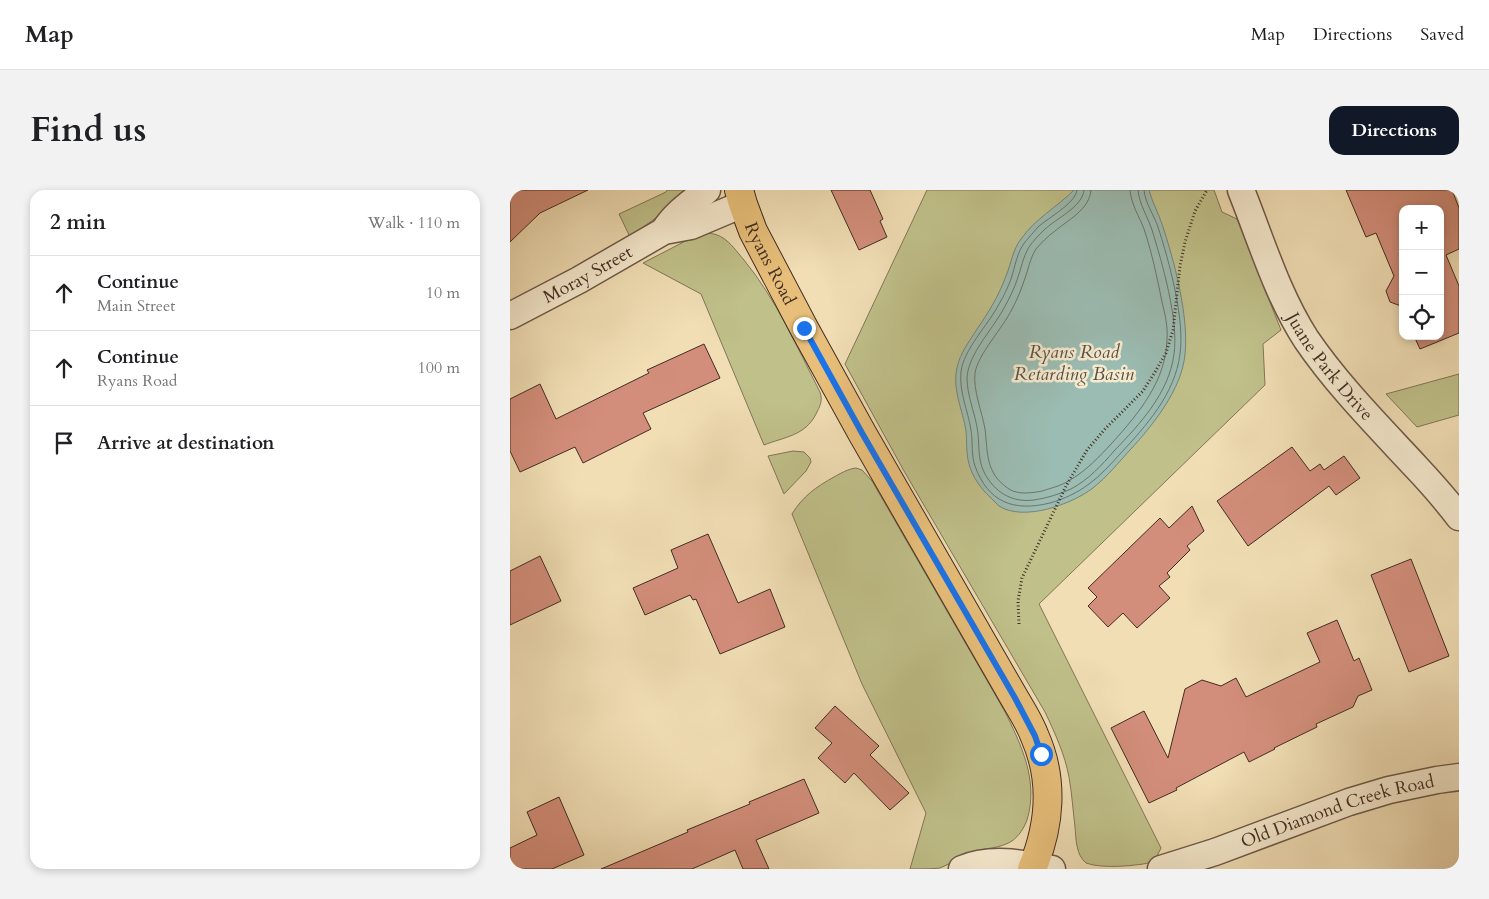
<!DOCTYPE html>
<html lang="en">
<head>
<meta charset="utf-8">
<style>
	:root { --surface:#fff; --page:#f2f2f2; --text:#202124; --muted:#757577; --line:#e0e0e0; --accent:#111827 }
	body { margin:0; font-family:Cardo,serif; background:var(--page); color:var(--text) }
	.controls { position:absolute; right:15px; top:15px; display:grid; overflow:hidden; border-radius:10px; box-shadow:0 2px 8px #0003 }
	.controls button { width:45px; height:45px; display:grid; place-items:center; padding:0; border:0; border-bottom:1px solid var(--line); background:var(--surface); color:var(--text); font:25px sans-serif }
	.stop { position:absolute; width:15px; height:15px; margin:-11px; border:4px solid #1a73e8; border-radius:50%; background:#fff }
	.stop.end { background:#1a73e8; border-color:#fff; box-shadow:0 1px 5px #0008 }
	.list { margin:0; padding:0; list-style:none }
	h2 { display:flex; justify-content:space-between; align-items:center; height:65px; margin:0; padding:0 20px; font-size:21px }
	h2 small { font-size:16px; font-weight:400; color:var(--muted) }
	.list li { display:grid; grid-template-columns:32px 1fr auto; gap:15px; align-items:center; box-sizing:border-box; height:75px; padding:0 20px; border-top:1px solid var(--line) }
	.list b { display:block; font-size:19px; white-space:nowrap }
	.list p { margin:0; font-size:16px; white-space:nowrap; color:var(--muted) }
	.list em { font-size:16px; font-style:normal; color:var(--muted) }
	.icon { flex:none; width:28px; height:28px; fill:none; stroke:currentColor; stroke-width:2; stroke-linecap:round; stroke-linejoin:round }
	.map { position:relative; flex:none; width:949px; height:679px; overflow:hidden; border-radius:15px }
	header { display:flex; align-items:center; gap:30px; box-sizing:border-box; height:70px; padding:0 25px; background:var(--surface); border-bottom:1px solid var(--line) }
	header strong { font-size:24px }
	nav { display:flex; gap:28px; margin-inline-start:auto; font-size:18px }
	.intro { display:flex; align-items:center; justify-content:space-between; box-sizing:border-box; height:120px; padding:0 30px }
	h1 { margin:0; font-size:35px }
	.button { padding:12px 22px; border-radius:15px; background:var(--accent); color:#fff; font-size:18px; font-weight:700 }
	main { display:flex; gap:30px; padding:0 30px }
	aside { flex:1; background:var(--surface); border-radius:15px; box-shadow:0 2px 8px #0003 }
	.map>svg:first-child { display:block }
	.green { fill:#c0c08a; stroke:#817656 }
	.water { fill:#9bbcb2; stroke:#778379 }
	.lines { fill:none; stroke-linecap:round; stroke-linejoin:round }
	.shore { stroke:#6e746a; stroke-width:1 }
	.building { fill:#d38e7b; stroke:#422d23 }
	.minor-casing { stroke:#6e5948; stroke-width:29 }
	.primary-casing { stroke:#422d23; stroke-width:30 }
	.path { stroke:#422d23; stroke-width:3; stroke-dasharray:1 2.5; stroke-linecap:butt }
	.minor { stroke:#f6eacf; stroke-width:26 }
	.primary { stroke:#e8bf7a; stroke-width:28 }
	.route { stroke:#1a73e8; stroke-width:6 }
	.labels { text-anchor:middle; dominant-baseline:central; stroke-width:5; stroke-linejoin:round; paint-order:stroke }
	.street-label { font-size:18px; fill:#422d23; stroke:#f6eacf }
	.water-label { font-size:19px; font-style:italic; fill:#585147; stroke:#f6eacf }
</style>
</head>
<body>
<header>
<strong>Map</strong>
<nav><a>Map</a><a>Directions</a><a>Saved</a></nav>
</header>
<div class="intro"><h1>Find us</h1><a class="button">Directions</a></div>
<main>
<aside>
<h2>2 min<small>Walk · 110 m</small></h2>
<ul class="list">
<li><svg class="icon" aria-label="ahead" viewBox="0 0 24 24"><path d="M12 20V5M6 11l6-6 6 6"/></svg><div><b>Continue</b><p>Main Street</p></div><em>10 m</em></li>
<li><svg class="icon" aria-label="ahead" viewBox="0 0 24 24"><path d="M12 20V5M6 11l6-6 6 6"/></svg><div><b>Continue</b><p>Ryans Road</p></div><em>100 m</em></li>
<li><svg class="icon" aria-label="arrive" viewBox="0 0 24 24"><path d="M6 21V4h12l-3 4 3 4H6"/></svg><div><b>Arrive at destination</b></div></li>
</ul>
</aside>
<div class="map">
<svg width="949" height="679" viewBox="0 0 949 679">
	<rect width="100%" height="100%" fill="#f1deb5"/>
	<filter id="stains"><feTurbulence type="fractalNoise" baseFrequency=".004" numOctaves="4"/><feColorMatrix values="0 0 0 0 .2 0 0 0 0 .09 0 0 0 0 .02 0 0 0 .5 -.17"/></filter>
	<radialGradient id="worn" r=".72"><stop offset=".6" stop-color="#630" stop-opacity="0"/><stop offset="1" stop-color="#630" stop-opacity=".3"/></radialGradient>
	<!-- green -->
	<g class="green">
		<path d="M157,0H177L151,24L120,47L109,24L156,2Z"/>
		<path d="M417,0H704L712,22L727,29L771,140L753,154L755,195L529,414L651,658L644,672C627,676 591,679 576,673C566,665 566,649 565,637C563,621 562,604 559,587C555,565 545,543 535,522L394,281L335,174Z"/>
		<path d="M194,43C201,43 207,44 213,48C221,53 227,62 234,70C266,109 287,157 310,202C313,211 310,216 306,224C295,246 274,247 254,255L191,104L133,73L187,45Z"/>
		<path d="M949,184V225L907,237L876,204Z"/>
		<path d="M283,261L294,262L300,268L301,272L296,281L274,304L258,266Z"/>
		<path d="M346,278L352,280L362,291L494,520C511,554 529,591 517,630C514,638 509,646 502,651C489,659 475,658 461,662C450,666 441,674 430,678C422,679 409,679 400,679L416,623L352,494L282,324C293,306 306,297 324,287C331,283 338,279 346,278Z"/>
	</g>
	<!-- water -->
	<path class="water" d="M564,0H639C642,12 648,22 652,34C664,70 679,126 675,164C672,199 643,235 620,260C608,273 597,287 583,298C562,314 514,332 489,316C486,313 483,310 480,307C471,299 462,286 459,274C456,263 457,252 456,241C453,221 442,199 447,178C450,163 459,152 467,139C479,122 489,105 496,86C501,74 503,59 511,49C525,29 547,17 564,0Z"/>
	<g class="lines">
		<!-- shore -->
		<g class="shore">
			<path d="M567,0C566,13 538,28 528,37C524,42 519,47 515,52C507,62 505,77 501,89C498,97 494,106 489,114C479,134 453,160 451,182C449,202 458,221 461,240C463,252 461,265 465,276C478,312 503,322 540,313C554,309 567,303 579,294C590,286 600,275 610,264C636,236 665,204 670,164C675,129 659,71 648,37C644,25 635,13 634,0"/>
			<path d="M574,0C573,17 545,29 534,40C529,45 523,51 519,57C513,67 511,79 507,90C504,99 499,109 494,118C483,139 458,164 457,188C457,204 464,221 467,237C470,253 467,268 474,282C484,302 502,313 524,310C537,308 550,304 561,299C578,290 592,275 604,261C630,234 659,203 664,164C669,131 652,72 642,40C638,27 629,14 628,0"/>
			<path d="M581,0C580,19 558,30 545,41C538,46 531,53 526,59C520,68 518,81 514,91C511,100 507,110 502,119C493,138 468,164 465,183C463,200 472,222 475,239C478,263 475,283 499,299C508,305 522,303 532,301C541,298 551,296 560,290C576,281 589,267 602,253C629,223 656,191 657,149C658,137 655,124 652,112C647,87 642,63 634,39C629,26 621,14 620,0"/>
		</g>
	</g>
	<!-- building -->
	<g class="building">
		<path d="M0,0H78L30,23L0,52Z"/>
		<path d="M321,0H360L373,29L370,31L377,47L349,60Z"/>
		<path d="M836,0H942L949,18V59L936,65L949,96V143L910,159L904,146H930V19H893V119L891,116L880,112L876,101L884,86L866,43L856,47Z"/>
		<path d="M194,154L210,188L133,223L141,239L73,273L65,257L10,282L0,261V209L30,194L46,229L139,183L137,180Z"/>
		<path d="M782,257L800,281L810,274L814,280L834,266L850,288L826,305L819,296L738,356L707,311Z"/>
		<path d="M682,316L694,341L677,356L680,360L657,383L660,387L649,396L660,408L627,438L613,423L598,437L578,416L587,407L578,398L650,328L659,338Z"/>
		<path d="M198,344L228,413L260,399L275,437L210,464L186,409L183,410L180,405L135,425L123,398L168,378L161,360Z"/>
		<path d="M30,366L51,411L0,435V381Z"/>
		<path d="M901,369L939,466L899,482L861,385Z"/>
		<path d="M827,430L844,471L849,468L862,500L848,506L843,517L806,534L807,537L764,558L765,559L739,572L734,562L666,598L667,600L639,613L601,538L634,521L658,568L675,499L692,490L711,496L726,488L736,507L810,472L797,443Z"/>
		<path d="M325,516L369,556L360,565L399,603L380,620L344,583L335,593L308,568L322,553L305,538Z"/>
		<path d="M294,589L309,623L246,650L259,679H233L225,660L182,679H91L178,642L177,640L240,614L239,612Z"/>
		<path d="M49,607L74,665L42,679H4L0,669V658L27,645L17,622Z"/>
	</g>
	<g class="lines">
		<defs>
			<g id="minor">
				<path id="s1" d="M731,0C751,50 767,104 796,149C828,196 869,237 907,278C922,294 936,310 949,327"/>
				<path d="M154,41C164,24 182,12 197,0"/>
				<path id="s2" d="M0,126L69,90L154,41L181,36L233,14"/>
				<path d="M452,679C480,667 512,673 542,679"/>
				<path id="s3" d="M651,679L705,662L839,612L879,600L927,590L949,587"/>
			</g>
			<g id="primary">
				<path id="s4" d="M229,0L233,14L243,41L294,138L352,243L505,509C512,521 520,533 525,547C544,590 540,636 522,679"/>
			</g>
		</defs>
		<!-- minor casing -->
		<use href="#minor" class="minor-casing"/>
		<!-- primary casing -->
		<use href="#primary" class="primary-casing"/>
		<!-- path -->
		<path class="path" d="M509,434L508,411L512,388L556,296L577,260L595,239L633,201L645,182L656,163L663,140L670,76L675,52L685,21L697,0"/>
		<!-- minor -->
		<use href="#minor" class="minor"/>
		<!-- primary -->
		<use href="#primary" class="primary"/>
	</g>
	<g class="lines">
		<!-- route -->
		<path class="route" d="M294,138L352,243L505,508L525,546L531,564"/>
	</g>
	<g class="labels">
		<!-- street labels -->
		<g class="street-label">
			<text stroke="none"><textPath href="#s4" startOffset="80">Ryans Road</textPath></text>
			<text stroke="none"><textPath href="#s2" startOffset="88">Moray Street</textPath></text>
			<text stroke="none"><textPath href="#s1" startOffset="199">Juane Park Drive</textPath></text>
			<text stroke="none"><textPath href="#s3" startOffset="186">Old Diamond Creek Road</textPath></text>
		</g>
		<!-- water labels -->
		<g class="water-label">
			<text x="564" y="162">Ryans Road<tspan x="564" dy="22">Retarding Basin</tspan></text>
		</g>
	</g>
	<rect width="100%" height="100%" filter="url(#stains)"/>
	<rect width="100%" height="100%" fill="url(#worn)"/>
</svg>
<div class="controls">
<button>+</button>
<button>−</button>
<button><svg class="icon" aria-label="locate" viewBox="0 0 24 24"><circle cx="12" cy="12" r="6"/><path d="M12 2v4M12 18v4M2 12h4M18 12h4"/></svg></button>
</div>
<div class="stop" style="left:531px;top:564px"></div>
<div class="stop end" style="left:294px;top:138px"></div>
</div>
</main>
</body>
</html>
